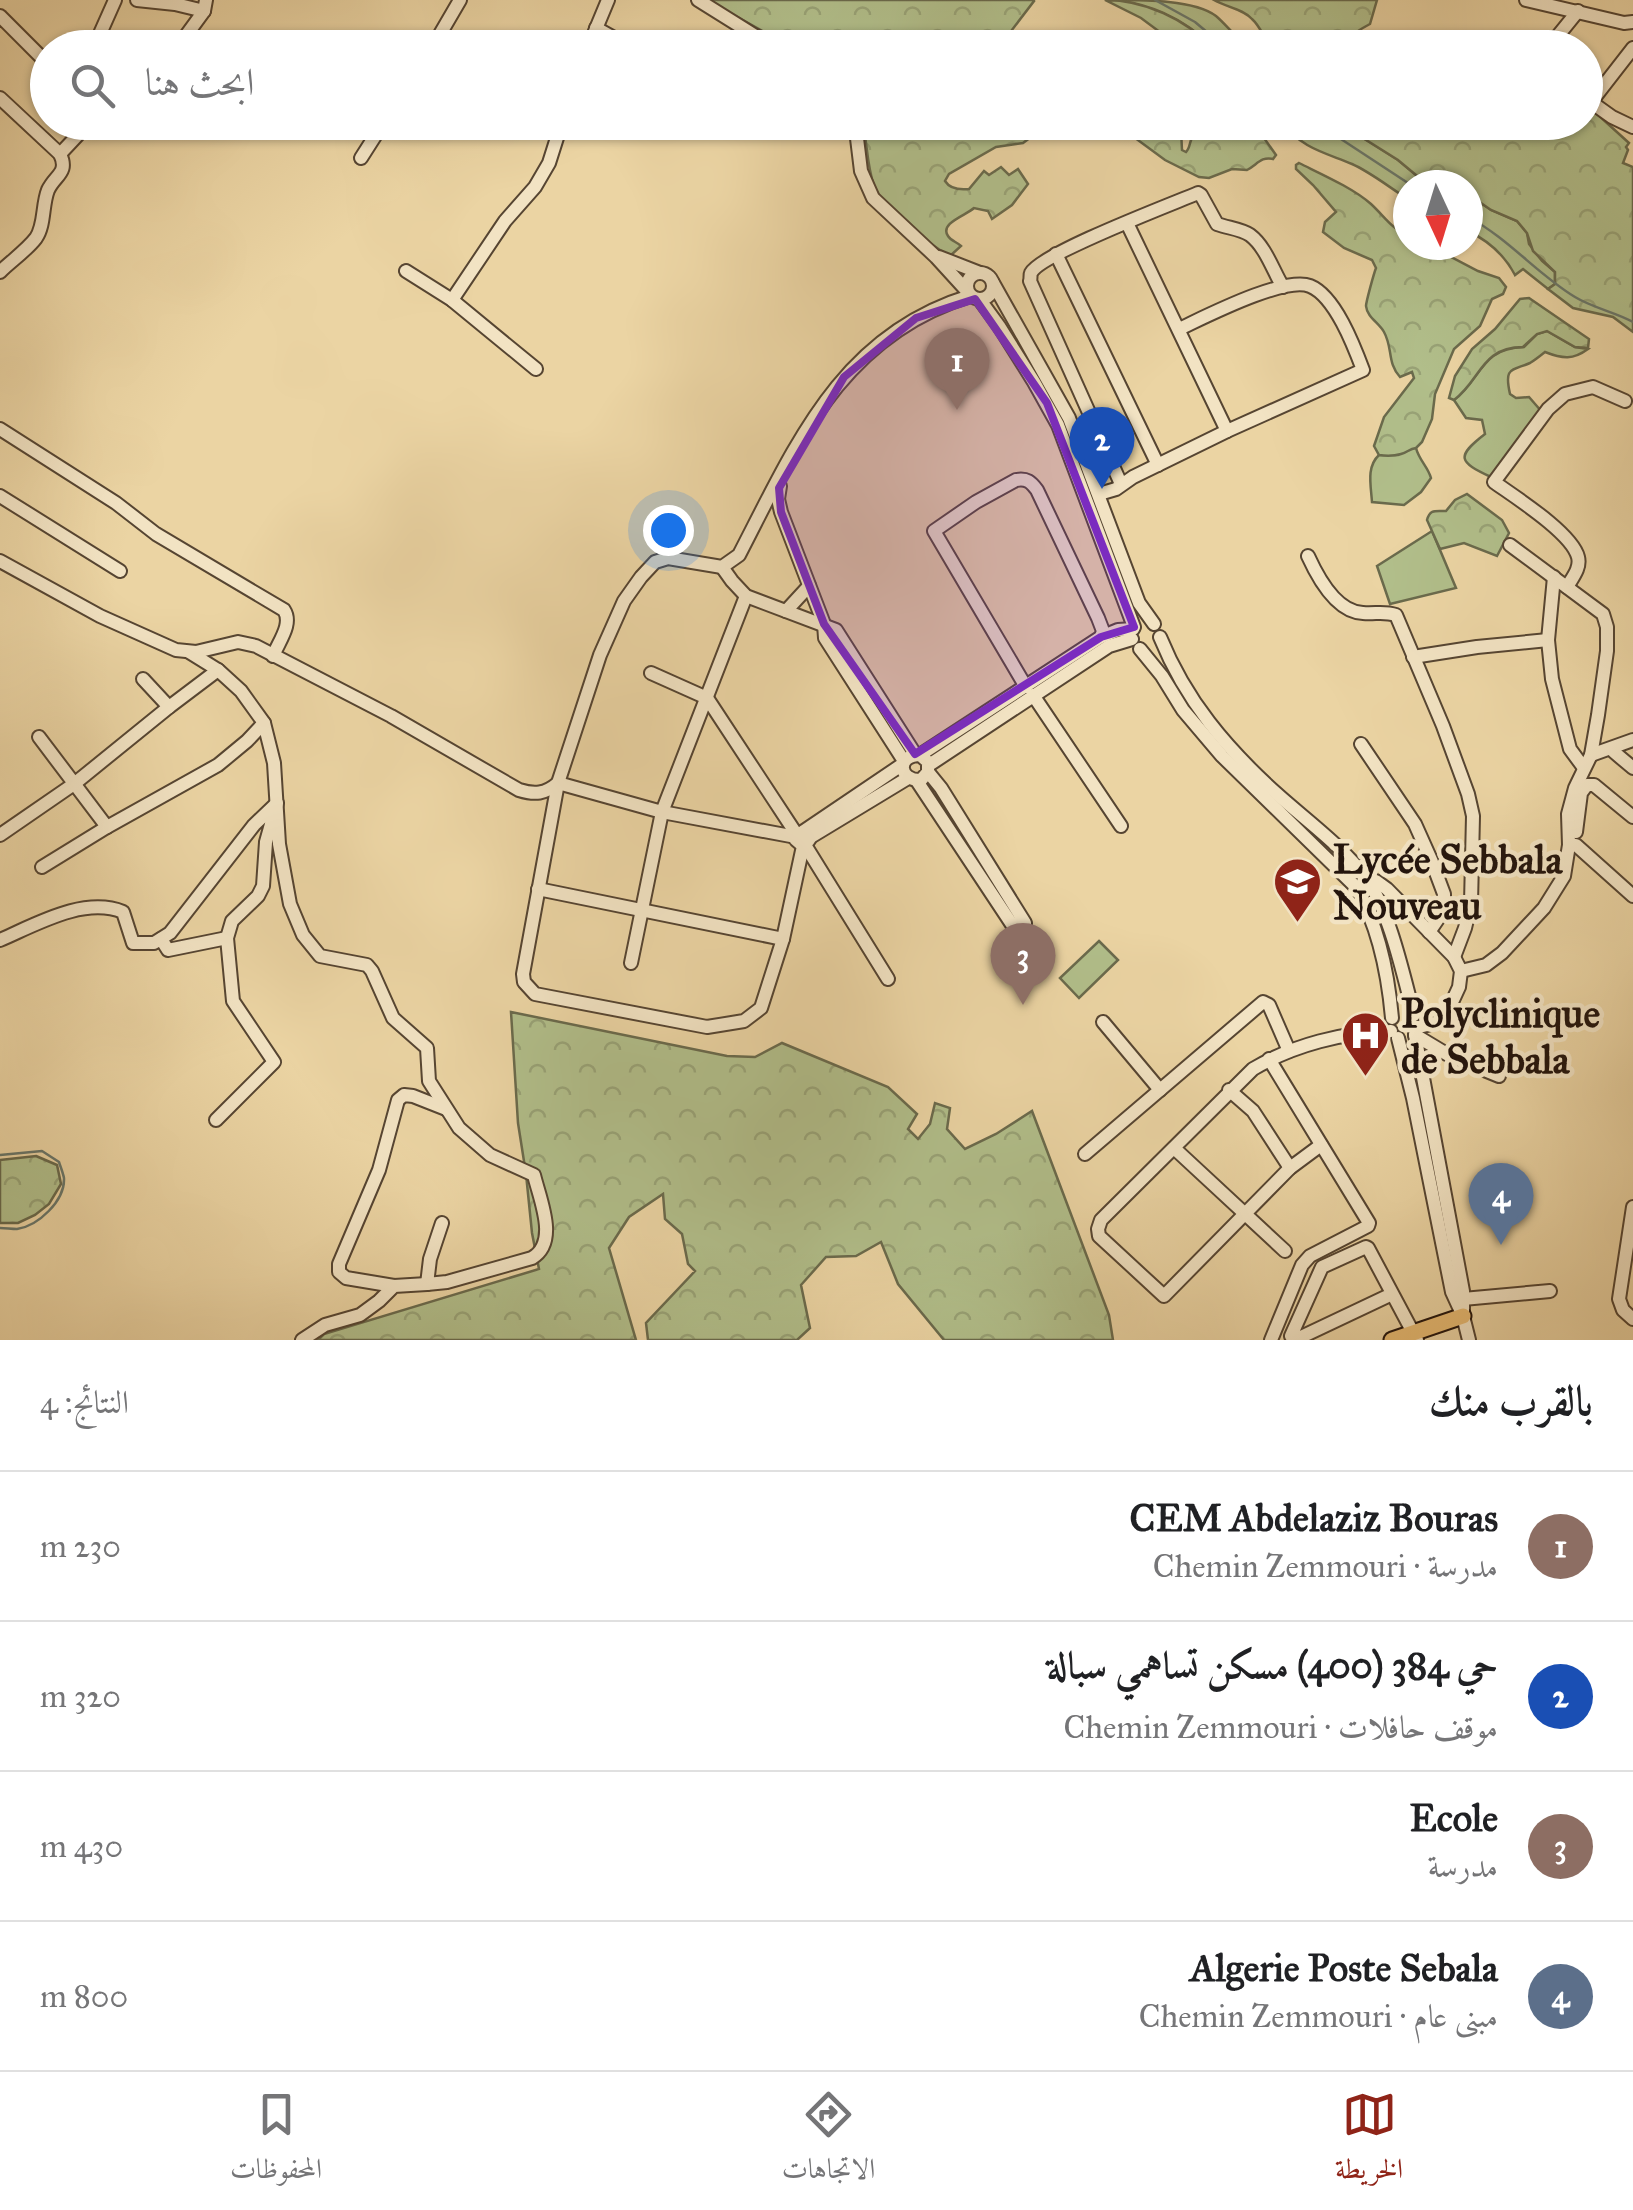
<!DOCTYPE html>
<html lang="ar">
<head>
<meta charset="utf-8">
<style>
	:root { --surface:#fff; --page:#f6f6f6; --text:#202124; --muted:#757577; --line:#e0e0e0; --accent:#8f2418 }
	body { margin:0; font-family:"IM FELL Great Primer",Amiri,serif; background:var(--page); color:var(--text); direction:rtl }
	.compass { position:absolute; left:1393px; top:170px; width:90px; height:90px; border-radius:50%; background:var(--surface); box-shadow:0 2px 8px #0004; rotate:176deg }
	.you { position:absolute; left:668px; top:530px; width:35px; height:35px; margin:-25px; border:8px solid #fff; border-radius:50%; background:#1a73e8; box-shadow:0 0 0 15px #1a73e833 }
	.badge { display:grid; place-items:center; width:65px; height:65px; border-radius:50%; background:var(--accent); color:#fff; font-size:32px; font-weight:700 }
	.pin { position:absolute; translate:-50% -82px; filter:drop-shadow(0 2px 5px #0008) }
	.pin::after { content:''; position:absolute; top:52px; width:35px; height:30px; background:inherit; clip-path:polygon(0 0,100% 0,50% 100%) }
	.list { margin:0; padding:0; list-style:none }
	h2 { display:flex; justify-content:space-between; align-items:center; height:130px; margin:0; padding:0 40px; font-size:42px }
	h2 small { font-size:32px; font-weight:400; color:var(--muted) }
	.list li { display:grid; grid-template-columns:65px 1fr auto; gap:30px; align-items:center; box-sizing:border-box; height:150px; padding:0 40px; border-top:2px solid var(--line) }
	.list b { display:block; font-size:38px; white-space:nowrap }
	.list p { margin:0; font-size:32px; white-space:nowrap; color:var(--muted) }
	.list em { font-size:32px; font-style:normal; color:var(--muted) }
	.icon { flex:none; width:55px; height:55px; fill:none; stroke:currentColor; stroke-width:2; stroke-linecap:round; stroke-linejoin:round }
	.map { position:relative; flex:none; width:1633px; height:1340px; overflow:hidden; direction:ltr }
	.search { position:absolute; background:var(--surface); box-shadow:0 2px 8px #0004; left:30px; right:30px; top:30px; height:110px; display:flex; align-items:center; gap:25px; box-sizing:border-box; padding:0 35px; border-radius:55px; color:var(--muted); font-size:38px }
	.sheet { height:730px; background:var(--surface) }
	nav { display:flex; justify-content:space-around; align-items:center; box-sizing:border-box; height:140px; border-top:2px solid var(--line); background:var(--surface); font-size:28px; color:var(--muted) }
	nav a { display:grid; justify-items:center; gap:5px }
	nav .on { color:var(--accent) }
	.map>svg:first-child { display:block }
	.grass { fill:#b1be8a; stroke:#6a6a4c; stroke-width:2.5 }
	.forest { fill:url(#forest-crowns); stroke:#6a6a4c; stroke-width:2.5 }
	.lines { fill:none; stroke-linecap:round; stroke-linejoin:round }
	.stream { stroke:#6a776a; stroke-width:2.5 }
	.minor-casing { stroke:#564532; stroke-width:16 }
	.major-casing { stroke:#24150d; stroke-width:19 }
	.minor { stroke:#f2e3c3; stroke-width:12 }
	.major { stroke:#e6ba72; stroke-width:15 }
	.marked { fill:#7b2cbf; fill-opacity:0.2; stroke:#7b2cbf; stroke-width:8; stroke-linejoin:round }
	.labels { text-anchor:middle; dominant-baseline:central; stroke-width:9; stroke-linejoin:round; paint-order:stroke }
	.poi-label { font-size:40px; font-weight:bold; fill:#24150d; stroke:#f2e3c3; text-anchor:start }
</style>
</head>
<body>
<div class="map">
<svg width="1633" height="1340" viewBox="0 0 1633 1340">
	<defs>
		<pattern id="forest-crowns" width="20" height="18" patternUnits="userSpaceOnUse" patternTransform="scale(2.5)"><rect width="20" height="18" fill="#b1be8a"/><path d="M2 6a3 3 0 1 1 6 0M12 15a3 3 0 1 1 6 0" fill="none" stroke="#98a276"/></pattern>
	</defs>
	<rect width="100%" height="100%" fill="#ebd4a3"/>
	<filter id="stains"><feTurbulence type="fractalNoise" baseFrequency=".002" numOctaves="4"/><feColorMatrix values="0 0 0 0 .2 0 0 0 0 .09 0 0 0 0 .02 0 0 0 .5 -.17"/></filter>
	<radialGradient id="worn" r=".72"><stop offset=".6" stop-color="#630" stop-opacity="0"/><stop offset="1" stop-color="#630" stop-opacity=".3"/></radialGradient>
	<!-- grass -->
	<g class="grass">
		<path d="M1116,0C1144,0 1195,0 1216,16C1229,27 1237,41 1252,47H1212C1186,20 1153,6 1116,0Z"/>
		<path d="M1284,123H1365L1361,131L1363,138L1398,160L1428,185H1408V199C1390,188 1372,173 1352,164C1326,153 1300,148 1284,123Z"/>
		<path d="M1468,194L1491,210L1517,221L1527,233L1529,244L1542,261L1555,272V284L1548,289L1523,269L1515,275C1504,254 1489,241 1468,231Z"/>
		<path d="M1547,331L1575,347L1588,349C1573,360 1563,359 1545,352C1540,356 1535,360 1530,363C1511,371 1504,367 1510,394L1516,398L1529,397L1542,412L1491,477C1459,462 1455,457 1485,434L1482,420L1466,418L1454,400C1482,379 1480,348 1524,347L1537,334Z"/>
		<path d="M1411,448H1416C1419,460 1428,467 1431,478L1421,492L1404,505L1372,502C1371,486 1366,467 1379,455H1398Z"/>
		<path d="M1432,531L1456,588L1390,604L1377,566Z"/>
		<path d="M1099,941L1118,960L1079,998L1060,978Z"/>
	</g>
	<!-- forest -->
	<g class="forest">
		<path d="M707,0H1033L1034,1L999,47L793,48Z"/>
		<path d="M1105,0C1145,0 1185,19 1212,47H1180L1141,18Z"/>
		<path d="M1214,0H1377L1370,24C1359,30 1350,34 1347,47L1272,48C1264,39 1261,27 1252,19C1243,9 1226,7 1214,0Z"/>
		<path d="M1586,104L1629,143L1626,147L1628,150L1623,163L1633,167V332L1613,317L1573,308L1548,289L1555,284V272L1533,251L1527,233L1517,221L1491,210L1468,194V185H1428L1398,160L1363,138L1361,131L1365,122C1380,123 1386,131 1401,134L1419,123L1586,122Z"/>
		<path d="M863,123H1068L1039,131L1023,143L996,147L949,174L945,181C950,189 960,190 969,189L984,171L989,175L1001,167L1009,175L1018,169L1028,184L1012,205L992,219L988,211L974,208C967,215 939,223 948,236C951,241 957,242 961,246L950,256C929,245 882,207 874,186C867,166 867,143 863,123Z"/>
		<path d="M1087,123H1183L1181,130L1182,150L1186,152C1191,147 1189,140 1194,134C1204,135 1211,128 1219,128C1224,128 1258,136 1264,138L1276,155L1273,159C1261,156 1257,165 1247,170L1232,169L1209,178L1199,177L1165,160L1127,132L1092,133Z"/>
		<path d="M1299,163C1321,174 1353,188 1371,204C1384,216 1391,228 1408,236V245L1432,247L1478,271L1499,278L1506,287L1503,294L1492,299L1480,326L1454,349L1435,394L1432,419L1422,442L1416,448C1409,449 1408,452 1401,454C1394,456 1386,456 1379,455L1374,446L1384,417L1414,378L1412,372L1400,377C1387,363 1393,348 1384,332C1379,323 1367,317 1366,306C1366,302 1374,273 1376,268L1372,260L1344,248L1323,232L1325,222L1336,212L1313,185L1296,169V165Z"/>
		<path d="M1529,298L1589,339L1588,348L1575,347L1547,331L1537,334L1523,347C1481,347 1481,380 1454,400L1449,398L1455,376L1472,349L1495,329L1520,299Z"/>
		<path d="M1467,494L1502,520L1509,533L1497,556L1464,543L1440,549L1427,520C1430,509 1435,511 1446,511L1455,500Z"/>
		<path d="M511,1012L727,1056L755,1057L782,1043L888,1087L917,1114L908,1129L918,1139L930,1124L935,1103L950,1108L947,1129L965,1149L996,1134L1032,1111L1109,1315L1113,1340H944L898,1284L881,1242L856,1256L826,1257L801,1285L810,1328L797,1340H648L646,1323L695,1271L688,1264L682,1234L665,1219L663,1194L629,1217L609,1248L636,1340H318L324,1334L539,1269L532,1233L526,1174L518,1123Z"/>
		<path d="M36,1156L57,1165L61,1184L49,1204L35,1215L18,1223H0V1160Z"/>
	</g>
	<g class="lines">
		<!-- stream -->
		<g class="stream">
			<path d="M1155,0L1195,22L1226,48"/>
			<path d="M1315,122L1411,185"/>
			<path d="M1468,217C1508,238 1537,274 1575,297C1593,308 1615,312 1633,322"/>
			<path d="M0,1155L42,1151L59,1162C61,1168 63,1173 64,1178C65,1201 38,1226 17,1229C11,1229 6,1228 0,1228"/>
		</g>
		<defs>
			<g id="minor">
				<path d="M137,0L175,4L204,11L206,0"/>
				<path d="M698,0L754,35L780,48"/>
				<path d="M1526,0L1624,23L1633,22"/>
				<path d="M0,16L48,64"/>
				<path d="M596,28L632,48"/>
				<path d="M114,48L99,36L115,0"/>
				<path d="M177,48L204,11"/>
				<path d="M432,48L460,0"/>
				<path d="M588,48L608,0"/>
				<path d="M1548,48L1578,11"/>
				<path d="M0,98L60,154C69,173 55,175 48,190C42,205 45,225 36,238C26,251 11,261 0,272"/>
				<path d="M1586,98L1591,102L1633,48"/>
				<path d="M1591,102L1612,117L1633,127"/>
				<path d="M855,122L861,171L873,198L936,257L967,291"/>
				<path d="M60,154L90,122"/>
				<path d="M361,158L384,122"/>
				<path d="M1127,223L1227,431"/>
				<path d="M1056,254L1158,465"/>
				<path d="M939,257L980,273"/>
				<path d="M406,271L452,300L536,369"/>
				<circle cx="980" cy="286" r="13"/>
				<path d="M993,283L1069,418L1139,603L1154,624"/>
				<path d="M452,300L505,221L535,187L549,163L562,122"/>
				<path d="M980,300L999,326L1034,382L1058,425L1134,627"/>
				<path d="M0,429L116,503L156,534L284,610C293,624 279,641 273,656"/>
				<path d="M1121,484L1030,281C1031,278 1030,275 1031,273C1040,254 1172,204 1198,193L1201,195L1217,224C1228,228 1241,229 1250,235C1266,247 1273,271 1283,287"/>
				<path d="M780,486L778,499L781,512L824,624L825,638L904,761"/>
				<path d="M1099,494L1116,489L1133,477L1227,431L1363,370C1354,346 1335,296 1310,286C1284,276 1205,317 1179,329"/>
				<path d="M0,496L120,571"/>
				<path d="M1308,556C1318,578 1337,612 1363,613C1376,614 1384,611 1396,615L1443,726L1468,794L1473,816L1471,903L1465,928L1454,957"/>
				<path d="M0,561L100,616L176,650L196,652L238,642L256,646L391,716L519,790C535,795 545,794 558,783"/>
				<path d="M722,567L732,581L746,596L836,630L915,754"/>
				<path d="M1554,577L1548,640L1552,679L1570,749L1584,768"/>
				<path d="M1567,587C1572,578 1581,568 1578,557C1572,533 1515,497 1494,482L1548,409L1565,394L1593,387L1625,401"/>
				<path d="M786,611L809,586"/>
				<path d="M1160,637C1186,701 1226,748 1277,794C1307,821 1342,846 1366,878C1390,912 1403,974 1414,1015"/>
				<path d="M1140,649L1162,676L1183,710L1222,756L1356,887C1379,927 1388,973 1392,1018"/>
				<path d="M189,652L218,670L241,691L264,723L274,763L279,844L290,904L303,935L320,956L367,965L372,971L393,1018L427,1048L429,1081L459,1128L490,1155L534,1175C540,1200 559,1242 532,1258L447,1282L427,1284L430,1259L442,1223"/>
				<path d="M1413,657L1477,647L1548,640"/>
				<path d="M651,673L707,698L797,835"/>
				<path d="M143,679L169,707"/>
				<path d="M1026,687L934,531L976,502L1016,480C1027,478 1031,482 1037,490L1098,618L1103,631L1101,637"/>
				<path d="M1033,695L1121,826"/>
				<path d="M39,737L107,827"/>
				<path d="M1361,744L1415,824L1432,862L1444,894V910L1429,932"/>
				<path d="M1614,752L1633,768"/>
				<path d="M920,755L928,762V772L921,780C898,781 896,755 920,755L1101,637L1118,630L1133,629"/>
				<path d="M1591,755L1633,740"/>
				<path d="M929,765L1109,646L1132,639"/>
				<path d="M917,781L1015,929L1025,923L941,788L928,772"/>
				<path d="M558,783L662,812L796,837"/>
				<path d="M1576,832L1581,793L1587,785H1594L1633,817"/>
				<path d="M801,833L903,764"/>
				<path d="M0,835L74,784L169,707L218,670"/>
				<path d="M809,838L908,778"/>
				<path d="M805,845L888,979"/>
				<path d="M1569,845H1576L1633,896"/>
				<path d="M803,846L796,840L799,834L803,832L807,834L809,840L803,846L783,939L761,1008L744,1021L707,1027L535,994L524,982L523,974L558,783L600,655L624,601L641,577L655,562L668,558L722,567L739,555C796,445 841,335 970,296"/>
				<path d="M42,867L107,827L218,765L247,741L264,723"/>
				<path d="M1367,879L1376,881L1387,889L1454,957L1461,971L1459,987L1453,1000L1439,1022L1419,1027"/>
				<path d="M538,889L783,939"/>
				<path d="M161,939L168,950L227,938"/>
				<path d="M0,940C35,925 84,896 123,912L133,943H154L170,933L254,825L277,803L266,842L263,886L258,896L232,921L227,938L233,1001L274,1062L216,1120"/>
				<path d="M631,963L662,812L746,596"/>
				<path d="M1461,971L1486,965L1502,953L1544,908L1564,876L1569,845L1568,814L1575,788L1591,755L1598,715L1607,651V627L1603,614L1510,545"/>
				<path d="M1103,1022L1160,1090"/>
				<path d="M1415,1035L1463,1291V1313"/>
				<path d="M1415,1035L1450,1056L1499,1076"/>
				<path d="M1398,1038L1413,1098L1452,1292L1463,1316L1469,1340"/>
				<path d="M1269,1059L1369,1223L1368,1226L1310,1256L1302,1265L1271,1340"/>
				<path d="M1229,1090L1253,1111L1290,1168"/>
				<path d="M1321,1145L1290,1168L1164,1296L1099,1236L1098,1229L1101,1220L1253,1069C1293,1045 1344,1032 1391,1031"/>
				<path d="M1174,1148L1285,1251"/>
				<path d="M1085,1154L1263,1002L1269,1005L1289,1051"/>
				<path d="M1633,1207L1619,1299L1623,1310L1633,1319"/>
				<path d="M394,1286L346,1278L339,1272V1264L379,1170L398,1100L404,1095L413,1096L446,1109"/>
				<path d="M1392,1294L1297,1339L1291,1336L1322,1267L1366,1247L1368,1248L1417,1340"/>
				<path d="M1463,1299L1550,1291"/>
				<path d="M302,1340L325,1325L360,1315L379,1301L394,1286L427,1284"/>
			</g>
			<path id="major" d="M1392,1340L1463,1316"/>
		</defs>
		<!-- minor casing -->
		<use href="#minor" class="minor-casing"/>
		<!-- major casing -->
		<use href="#major" class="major-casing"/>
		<!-- minor -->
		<use href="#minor" class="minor"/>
		<!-- major -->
		<use href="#major" class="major"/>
	</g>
	<!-- marked area -->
	<path class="marked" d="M975,299L1047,403L1134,627L1101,637L915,754L824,624L781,512L779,488L844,377L916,318Z"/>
	<!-- icons -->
	<defs>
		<symbol id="school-pin" viewBox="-11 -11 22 30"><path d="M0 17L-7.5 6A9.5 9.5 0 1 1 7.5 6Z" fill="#8f2418" stroke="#f2e3c3"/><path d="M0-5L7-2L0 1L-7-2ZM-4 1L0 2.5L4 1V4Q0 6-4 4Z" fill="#fff"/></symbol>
		<symbol id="hospital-pin" viewBox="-11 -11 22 30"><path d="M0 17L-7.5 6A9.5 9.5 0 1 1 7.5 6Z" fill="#8f2418" stroke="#f2e3c3"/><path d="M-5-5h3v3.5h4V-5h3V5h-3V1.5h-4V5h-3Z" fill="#fff"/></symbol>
	</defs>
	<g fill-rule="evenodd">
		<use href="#school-pin" x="1270" y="854" width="55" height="75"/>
		<use href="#hospital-pin" x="1338" y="1008" width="55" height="75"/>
	</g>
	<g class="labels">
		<!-- poi labels -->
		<g class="poi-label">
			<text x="1333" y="859">Lycée Sebbala<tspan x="1333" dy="46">Nouveau</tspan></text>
			<text x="1401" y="1013">Polyclinique<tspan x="1401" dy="46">de Sebbala</tspan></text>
		</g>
	</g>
	<rect width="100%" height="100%" filter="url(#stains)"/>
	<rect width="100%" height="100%" fill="url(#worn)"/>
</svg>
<svg class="compass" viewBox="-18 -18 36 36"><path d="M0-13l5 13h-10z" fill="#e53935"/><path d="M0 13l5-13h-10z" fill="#757577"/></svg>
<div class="you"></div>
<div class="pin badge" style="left:957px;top:410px;background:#8d6e63">1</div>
<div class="pin badge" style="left:1102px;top:489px;background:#1a4fb4">2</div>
<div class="pin badge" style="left:1023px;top:1005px;background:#8d6e63">3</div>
<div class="pin badge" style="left:1501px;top:1245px;background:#5c6f8a">4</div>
<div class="search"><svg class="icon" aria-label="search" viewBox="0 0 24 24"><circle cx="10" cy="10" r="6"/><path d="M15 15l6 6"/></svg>ابحث هنا</div>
</div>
<section class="sheet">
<h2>بالقرب منك<small>النتائج: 4</small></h2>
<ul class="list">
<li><span class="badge" style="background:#8d6e63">1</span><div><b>CEM Abdelaziz Bouras</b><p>مدرسة · Chemin Zemmouri</p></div><em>230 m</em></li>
<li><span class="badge" style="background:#1a4fb4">2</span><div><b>حي 384 (400) مسكن تساهمي سبالة</b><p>موقف حافلات · Chemin Zemmouri</p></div><em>320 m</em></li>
<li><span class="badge" style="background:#8d6e63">3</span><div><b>Ecole</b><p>مدرسة</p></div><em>430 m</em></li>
<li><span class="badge" style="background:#5c6f8a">4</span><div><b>Algerie Poste Sebala</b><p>مبنى عام · Chemin Zemmouri</p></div><em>800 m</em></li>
</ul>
</section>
<nav>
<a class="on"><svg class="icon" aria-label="map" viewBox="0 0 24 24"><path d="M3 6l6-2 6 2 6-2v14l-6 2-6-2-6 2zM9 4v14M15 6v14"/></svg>الخريطة</a>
<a><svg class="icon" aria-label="directions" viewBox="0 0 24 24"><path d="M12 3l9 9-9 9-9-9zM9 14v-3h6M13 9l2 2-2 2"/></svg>الاتجاهات</a>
<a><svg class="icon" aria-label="saved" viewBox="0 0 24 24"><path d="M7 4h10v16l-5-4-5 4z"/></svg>المحفوظات</a>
</nav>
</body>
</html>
